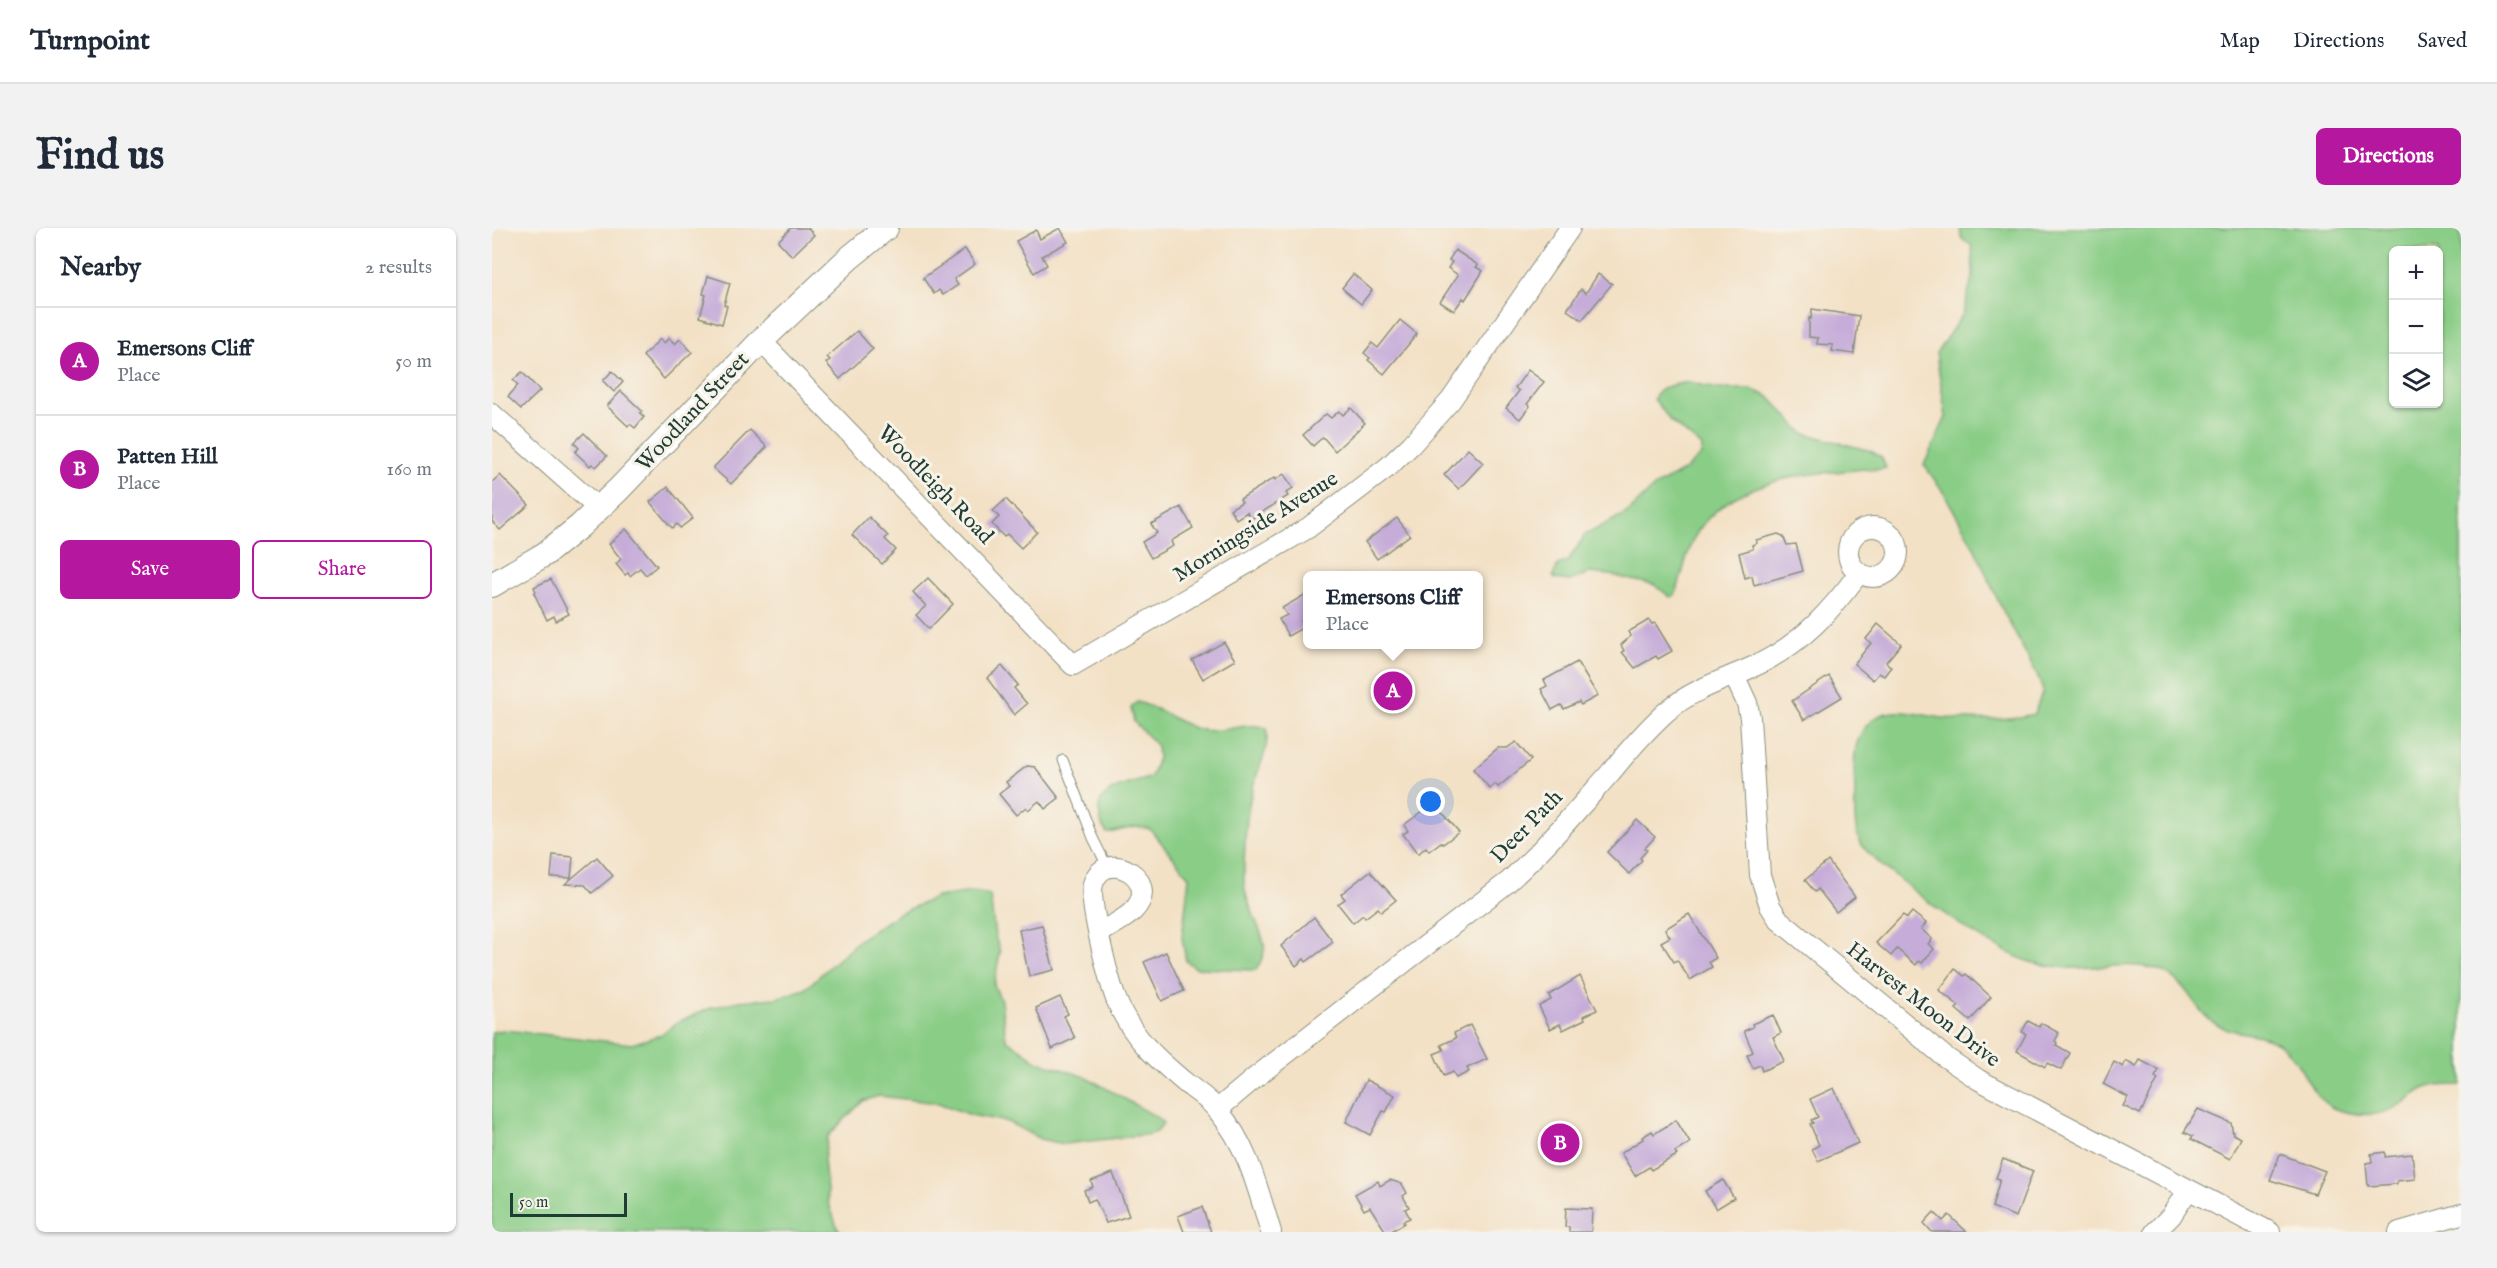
<!DOCTYPE html>
<html lang="en">
<head>
<meta charset="utf-8">
<style>
	:root { --surface:#fff; --page:#f2f2f3; --text:#1f2937; --muted:#747a83; --line:#e0e1e3; --accent:#b5179e }
	body { margin:0; font-family:"IM FELL English",serif; background:var(--page); color:var(--text) }
	.controls { position:absolute; right:18px; top:18px; display:grid; overflow:hidden; border-radius:9px; box-shadow:0 2px 4px #0004 }
	.controls button { width:54px; height:54px; display:grid; place-items:center; padding:0; border:0; border-bottom:2px solid var(--line); background:var(--surface); color:var(--text); font:30px sans-serif }
	.scale { position:absolute; left:18px; bottom:15px; width:117px; box-sizing:border-box; padding-left:6px; border:3px solid #1f3d34; border-top:0; font-size:16px; line-height:21px; white-space:nowrap; color:#1f3d34; -webkit-text-stroke:4px #f7f3e8; paint-order:stroke }
	.you { position:absolute; left:939px; top:574px; width:21px; height:21px; margin:-15px; border:4px solid #fff; border-radius:50%; background:#1a73e8; box-shadow:0 0 0 9px #1a73e833 }
	.badge { display:grid; place-items:center; width:39px; height:39px; border-radius:50%; background:var(--accent); color:#fff; font-size:20px; font-weight:700 }
	.pin { position:absolute; translate:-50% -50%; border:3px solid #fff; box-shadow:0 2px 6px #0006 }
	.popup { position:absolute; left:811px; top:343px; width:180px; height:78px; box-sizing:border-box; display:grid; place-content:center; border-radius:9px; background:var(--surface); filter:drop-shadow(0 2px 4px #0005); font-size:20px; white-space:nowrap; color:var(--muted) }
	.popup b { font-size:22px; color:var(--text) }
	.popup::after { content:''; position:absolute; left:50%; top:100%; margin-left:-12px; border:12px solid transparent; border-top-color:var(--surface) }
	.list { margin:0; padding:0; list-style:none }
	h2 { display:flex; justify-content:space-between; align-items:center; height:78px; margin:0; padding:0 24px; font-size:26px }
	h2 small { font-size:20px; font-weight:400; color:var(--muted) }
	.list li { display:grid; grid-template-columns:39px 1fr auto; gap:18px; align-items:center; box-sizing:border-box; height:108px; padding:0 24px; border-top:2px solid var(--line) }
	.list b { display:block; font-size:22px; white-space:nowrap }
	.list p { margin:0; font-size:20px; white-space:nowrap; color:var(--muted) }
	.list em { font-size:20px; font-style:normal; color:var(--muted) }
	.actions { display:flex; gap:12px; padding:18px 24px }
	.actions a { flex:1; padding:14px 0; border:2px solid var(--accent); border-radius:9px; text-align:center; font-size:21px; color:var(--accent) }
	.actions .main { background:var(--accent); color:#fff }
	.icon { flex:none; width:33px; height:33px; fill:none; stroke:currentColor; stroke-width:2; stroke-linecap:round; stroke-linejoin:round }
	.map { position:relative; flex:none; width:1969px; height:1004px; overflow:hidden; border-radius:9px }
	header { display:flex; align-items:center; gap:36px; box-sizing:border-box; height:84px; padding:0 30px; background:var(--surface); border-bottom:2px solid var(--line) }
	header strong { font-size:28px }
	nav { display:flex; gap:33px; margin-inline-start:auto; font-size:21px }
	.intro { display:flex; align-items:center; justify-content:space-between; box-sizing:border-box; height:144px; padding:0 36px }
	h1 { margin:0; font-size:42px }
	.button { padding:15px 27px; border-radius:9px; background:var(--accent); color:#fff; font-size:21px; font-weight:700 }
	main { display:flex; gap:36px; padding:0 36px }
	aside { flex:1; background:var(--surface); border-radius:9px; box-shadow:0 2px 4px #0004 }
	.map>svg:first-child { display:block }
	.green { fill:#8acd87; stroke:#54855e; stroke-width:1.5; fill-rule:evenodd }
	.building { fill:#c6add9 }
	.lines { fill:none; stroke-linecap:round; stroke-linejoin:round }
	.service-casing { stroke:#898f7d; stroke-width:11 }
	.minor-casing { stroke:#898f7d; stroke-width:22 }
	.tertiary-casing { stroke:#898f7d; stroke-width:26 }
	.service { stroke:#fff; stroke-width:9 }
	.minor { stroke:#fff; stroke-width:20 }
	.tertiary { stroke:#fff; stroke-width:24 }
	.labels { text-anchor:middle; dominant-baseline:central; stroke-width:6; stroke-linejoin:round; paint-order:stroke }
	.street-label { font-size:22px; fill:#1f3d34; stroke:#f7f3e8 }
</style>
</head>
<body>
<header>
<strong>Turnpoint</strong>
<nav><a>Map</a><a>Directions</a><a>Saved</a></nav>
</header>
<div class="intro"><h1>Find us</h1><a class="button">Directions</a></div>
<main>
<aside>
<h2>Nearby<small>2 results</small></h2>
<ul class="list">
<li><span class="badge">A</span><div><b>Emersons Cliff</b><p>Place</p></div><em>50 m</em></li>
<li><span class="badge">B</span><div><b>Patten Hill</b><p>Place</p></div><em>160 m</em></li>
</ul>
<div class="actions"><a class="main">Save</a><a>Share</a></div>
</aside>
<div class="map">
<svg width="1969" height="1004" viewBox="0 0 1969 1004">
	<rect width="100%" height="100%" fill="#f7f3e8"/>
	<filter id="ink" filterUnits="userSpaceOnUse"><feTurbulence type="fractalNoise" baseFrequency=".0167" numOctaves="2"/><feDisplacementMap in="SourceGraphic" scale="12" xChannelSelector="R" yChannelSelector="G"/><feConvolveMatrix kernelMatrix="1 2 1 2 8 2 1 2 1" color-interpolation-filters="sRGB"/></filter>
	<filter id="wash" filterUnits="userSpaceOnUse"><feTurbulence type="fractalNoise" baseFrequency=".008" numOctaves="4" result="noise"/><feDisplacementMap in="SourceGraphic" scale="24" xChannelSelector="R" yChannelSelector="G"/><feGaussianBlur stdDeviation="1.35" result="paint"/><feColorMatrix in="noise" values="0 0 0 0 0 0 0 0 0 0 0 0 0 0 0 0 0 1.4 0 .05"/><feComposite in="paint" operator="in"/></filter>
	<g filter="url(#wash)">
		<rect width="100%" height="100%" fill="#f3e1c6"/>
		<!-- green -->
		<g class="green">
			<path d="M1468,0H1969V857C1957,858 1945,856 1934,860C1924,864 1918,871 1909,876C1891,889 1867,888 1846,882C1822,875 1814,844 1798,826C1775,800 1751,810 1725,797C1705,786 1698,760 1677,747C1651,730 1608,741 1578,740C1566,739 1550,737 1538,734C1493,718 1444,681 1407,651C1394,640 1380,631 1370,617C1361,605 1363,578 1363,563C1362,536 1358,507 1383,490C1402,477 1430,488 1452,490C1480,492 1514,493 1542,486L1551,463L1545,447L1508,377L1483,321L1452,265L1432,237L1454,189L1444,125L1471,86L1481,46L1480,18L1470,11ZM1902,22H1946V176H1902Z"/>
			<path d="M1196,154L1226,161H1258L1276,168L1311,205L1379,223L1390,230L1394,240C1385,243 1379,241 1371,241C1357,243 1343,244 1329,245C1282,250 1226,265 1202,310C1193,327 1191,349 1183,367L1178,369L1163,357L1118,347L1097,345L1078,353L1063,351L1061,348L1066,337L1076,333L1093,307L1136,284L1162,259L1193,242L1209,227L1210,219L1178,192L1162,171C1167,157 1183,157 1196,154Z"/>
			<path d="M645,474C667,479 684,494 705,501C728,508 757,491 775,501C777,527 765,539 760,563C753,591 752,621 752,650C752,675 767,693 772,716C774,725 769,734 764,742L704,740L694,733L690,710L697,649L659,602C647,595 629,603 615,605C610,598 609,596 608,588C608,585 606,581 607,579C610,558 643,556 659,549L666,530L665,518L642,494L639,480Z"/>
			<path d="M481,664L498,667L503,708L508,724L502,757L509,773L514,811L545,833L594,849L663,888L671,895L666,903L660,906L572,916L548,911L516,894L479,887L446,875L387,868L371,873L336,908L332,932L336,973L345,999L349,1004H0V804L12,802L140,816L168,807L186,794L216,781L246,773L284,770L313,761L368,711L406,686L445,669Z"/>
		</g>
		<g id="blocks">
			<!-- building -->
			<g class="building">
				<path d="M299,0H316L322,7L300,28L286,13Z"/>
				<path d="M568,0L576,14L550,28L555,37L542,45L524,13L544,2L548,11Z"/>
				<path d="M473,21L483,36L462,51L466,57L451,67L447,62L442,66L431,50Z"/>
				<path d="M963,22L986,37L984,39L991,43L973,72L971,70L962,83L948,74L966,47L956,40L960,34L957,32Z"/>
				<path d="M861,46L880,62L869,76L850,60Z"/>
				<path d="M1106,46L1120,56L1090,92L1075,82L1089,61L1094,65Z"/>
				<path d="M216,48L238,55L232,77L235,78L230,96L208,89L214,67L211,66Z"/>
				<path d="M1320,81L1367,88L1362,126L1340,123L1341,117L1325,116L1326,110L1317,109V90L1319,91Z"/>
				<path d="M908,92L925,106L892,146L876,132L878,130L872,125L880,115L886,120Z"/>
				<path d="M365,103L381,121L348,151L334,135L338,132L335,129Z"/>
				<path d="M177,110L183,116L188,111L200,124L172,151L151,128L168,111L172,115Z"/>
				<path d="M1036,142L1052,154L1035,176L1038,178L1028,191L1014,180L1027,163L1023,160Z"/>
				<path d="M120,143L131,154L122,164L111,153Z"/>
				<path d="M30,144L48,163L29,181L16,169L26,157L21,152Z"/>
				<path d="M129,163L150,183L148,185L152,189L143,200L138,196L136,198L115,178Z"/>
				<path d="M859,180L873,195L843,223L831,209L821,218L811,207L834,186L839,190L847,183L851,187Z"/>
				<path d="M258,202L275,219L239,256L221,240Z"/>
				<path d="M92,205L115,228L104,239L100,236L98,238L83,224L87,220L82,215Z"/>
				<path d="M976,221L991,235L967,261L952,247Z"/>
				<path d="M792,246L801,260L794,265L796,268L759,291L755,284L744,291L738,281L750,274L748,271L782,250L783,252Z"/>
				<path d="M8,247L37,277L8,302L0,293V254Z"/>
				<path d="M176,259L201,290L188,300L185,296L180,300L158,274Z"/>
				<path d="M514,271L545,304L529,320L515,306L512,309L500,296L507,289L501,283Z"/>
				<path d="M689,279L701,300L679,313L681,318L659,330L650,314L665,305L659,296Z"/>
				<path d="M377,289L396,308L393,311L404,322L390,336L360,307Z"/>
				<path d="M905,290L918,307L885,331L873,314Z"/>
				<path d="M134,301L165,338L154,347L148,340L138,348L136,345L133,347L124,336L129,331L117,316Z"/>
				<path d="M1286,306L1291,308L1295,317L1304,316L1311,343L1262,357L1260,348L1253,350L1247,325L1261,321L1260,317L1265,315L1264,312Z"/>
				<path d="M436,350L461,376L437,401L424,387L434,378L421,364Z"/>
				<path d="M59,351L77,386L64,393L62,388L55,392L42,365L44,364L42,359Z"/>
				<path d="M816,365V390L809,393L812,399L796,408L787,391L795,387L790,380Z"/>
				<path d="M1157,392L1160,396L1163,395L1180,423L1166,431L1164,428L1143,440L1130,424L1132,423L1129,417L1139,408L1136,404Z"/>
				<path d="M1386,396L1409,416L1394,434L1399,439L1392,448L1387,445L1381,452L1362,436L1379,415L1374,411Z"/>
				<path d="M732,414L743,432L711,451L700,432Z"/>
				<path d="M1085,434L1106,468L1089,477L1087,474L1072,481L1069,477L1060,482L1049,461L1055,458L1052,452Z"/>
				<path d="M510,438L526,457L522,460L535,476L522,487L495,450Z"/>
				<path d="M1337,448L1350,469L1312,492L1300,473Z"/>
				<path d="M1024,514L1039,532L1006,559L1003,556L998,561L981,541L1006,520H1015Z"/>
				<path d="M535,538L543,539L567,570L553,581L547,573L536,582L534,579L524,587L507,566L517,558L514,554Z"/>
				<path d="M942,575L967,604L951,616L949,614L937,623L934,619L926,626L911,606L916,603L912,597Z"/>
				<path d="M1145,592L1163,609L1153,620L1155,622L1148,630L1150,632L1137,646L1115,624Z"/>
				<path d="M61,627L81,629L79,650L59,649Z"/>
				<path d="M105,629L121,648L100,665L93,657L73,656Z"/>
				<path d="M1336,633L1363,669L1344,684L1326,661L1323,664L1313,652Z"/>
				<path d="M878,643L904,672L889,684L886,680L873,690L871,687L861,695L846,676L853,671L849,666Z"/>
				<path d="M1420,684L1434,695L1429,701L1440,711L1436,716L1442,721L1430,735L1427,733L1424,737L1405,721L1399,728L1384,715L1411,687L1415,690Z"/>
				<path d="M1197,686L1224,730L1217,734L1220,739L1198,752L1185,732L1182,734L1169,714L1178,709L1173,701Z"/>
				<path d="M822,689L841,714L814,734L812,731L804,738L789,718Z"/>
				<path d="M550,697L562,742L537,748L527,702Z"/>
				<path d="M674,724L692,763L670,773L652,734Z"/>
				<path d="M1463,741L1472,748L1474,746L1499,769L1478,793L1464,781L1467,778L1447,762Z"/>
				<path d="M1088,748L1105,782L1092,788L1093,791L1071,802L1068,796L1058,801L1047,778L1059,772L1057,767Z"/>
				<path d="M568,769L576,786L572,788L583,810L560,821L544,780Z"/>
				<path d="M1281,787L1289,805L1281,809L1292,833L1270,843L1268,837L1261,840L1255,827L1261,824L1252,803L1261,799L1260,796Z"/>
				<path d="M1536,793L1547,799L1549,795L1567,805L1563,813L1565,815L1564,817L1578,825L1569,842L1555,835L1553,839L1525,823L1534,806L1530,804Z"/>
				<path d="M978,797L995,831L975,840L977,844L964,850L961,844L952,848L942,826L952,822L949,817L964,810L962,805Z"/>
				<path d="M1648,832L1667,842L1663,849L1666,851L1648,886L1631,878L1636,869L1611,856L1622,834L1631,839L1634,833L1644,839Z"/>
				<path d="M874,852L903,867L894,884L891,883L878,907L854,894Z"/>
				<path d="M1342,860L1366,915L1326,933L1320,921L1327,917L1318,896L1321,895L1319,892L1326,889L1318,871Z"/>
				<path d="M1706,881L1739,895L1741,906L1749,910L1738,931L1699,911L1701,908L1692,904Z"/>
				<path d="M1184,892L1198,915L1183,924L1185,927L1159,942L1157,939L1143,948L1129,925L1151,911L1150,909L1160,903L1162,906Z"/>
				<path d="M1893,924V929L1920,926L1923,951L1905,953V956L1876,958L1874,935L1880,934L1879,926Z"/>
				<path d="M1788,926L1833,943L1823,966L1778,952Z"/>
				<path d="M1511,931L1541,943L1524,989L1500,979L1508,951L1504,950Z"/>
				<path d="M621,945L637,988L614,995L603,971L596,974L592,962L601,959L599,953Z"/>
				<path d="M898,952L910,956L915,965L911,968L917,979L913,981L918,990L911,993L913,995L898,1004H894L878,979L872,982L863,966L886,953L888,958Z"/>
				<path d="M1231,952L1242,970L1224,981L1213,963Z"/>
				<path d="M710,979L719,1004H692L686,988Z"/>
				<path d="M1074,980L1100,981L1099,1004H1077V999H1073Z"/>
				<path d="M1442,984L1451,993L1457,987L1475,1004H1440L1432,995Z"/>
			</g>
		</g>
	</g>
	<g filter="url(#ink)">
		<use href="#blocks" fill-opacity="0" stroke="#898f7d" stroke-width="1.5"/>
		<g class="lines">
			<defs>
				<path id="service" d="M571,532L601,610L616,640"/>
				<g id="minor">
					<path d="M269,113L581,437L816,300L896,239L919,217L959,172L1078,0"/>
					<path d="M0,186L107,281"/>
					<circle cx="1381" cy="324" r="25"/>
					<path d="M1242,447L1255,475L1258,490L1268,647L1278,678L1287,692L1453,829L1487,852L1778,1004"/>
					<path d="M607,705C618,698 632,692 641,683C672,652 613,617 601,656C596,673 617,752 624,771C639,809 666,832 696,857C707,865 719,873 727,884C756,918 766,962 779,1004"/>
					<path d="M726,881L764,849L1016,654C1053,620 1085,582 1119,544C1136,523 1154,502 1174,484C1201,460 1236,451 1267,436C1310,415 1339,383 1367,345"/>
					<path d="M1663,1004L1679,988L1696,962"/>
					<path d="M1907,1004L1969,986"/>
				</g>
				<path id="tertiary" d="M0,357L53,326L88,298L126,262L269,113L356,31L394,0"/>
			</defs>
			<!-- service casing -->
			<use href="#service" class="service-casing"/>
			<!-- minor casing -->
			<use href="#minor" class="minor-casing"/>
			<!-- tertiary casing -->
			<use href="#tertiary" class="tertiary-casing"/>
			<!-- service -->
			<use href="#service" class="service"/>
			<!-- minor -->
			<use href="#minor" class="minor"/>
			<!-- tertiary -->
			<use href="#tertiary" class="tertiary"/>
		</g>
	</g>
	<g class="labels">
		<!-- street labels -->
		<g class="street-label">
			<text transform="translate(201 184) rotate(-47)">Woodland Street</text>
			<text transform="translate(443 257) rotate(46)">Woodleigh Road</text>
			<text transform="translate(764 299) rotate(-32)">Morningside Avenue</text>
			<text transform="translate(1035 599) rotate(-46)">Deer Path</text>
			<text transform="translate(1431 777) rotate(38)">Harvest Moon Drive</text>
		</g>
	</g>
</svg>
<div class="controls">
<button>+</button>
<button>−</button>
<button><svg class="icon" aria-label="layers" viewBox="0 0 24 24"><path d="M12 4l9 5-9 5-9-5zM3 14l9 5 9-5"/></svg></button>
</div>
<div class="scale">50 m</div>
<div class="you"></div>
<div class="pin badge" style="left:901px;top:463px">A</div>
<div class="popup"><b>Emersons Cliff</b>Place</div>
<div class="pin badge" style="left:1068px;top:915px">B</div>
</div>
</main>
</body>
</html>
